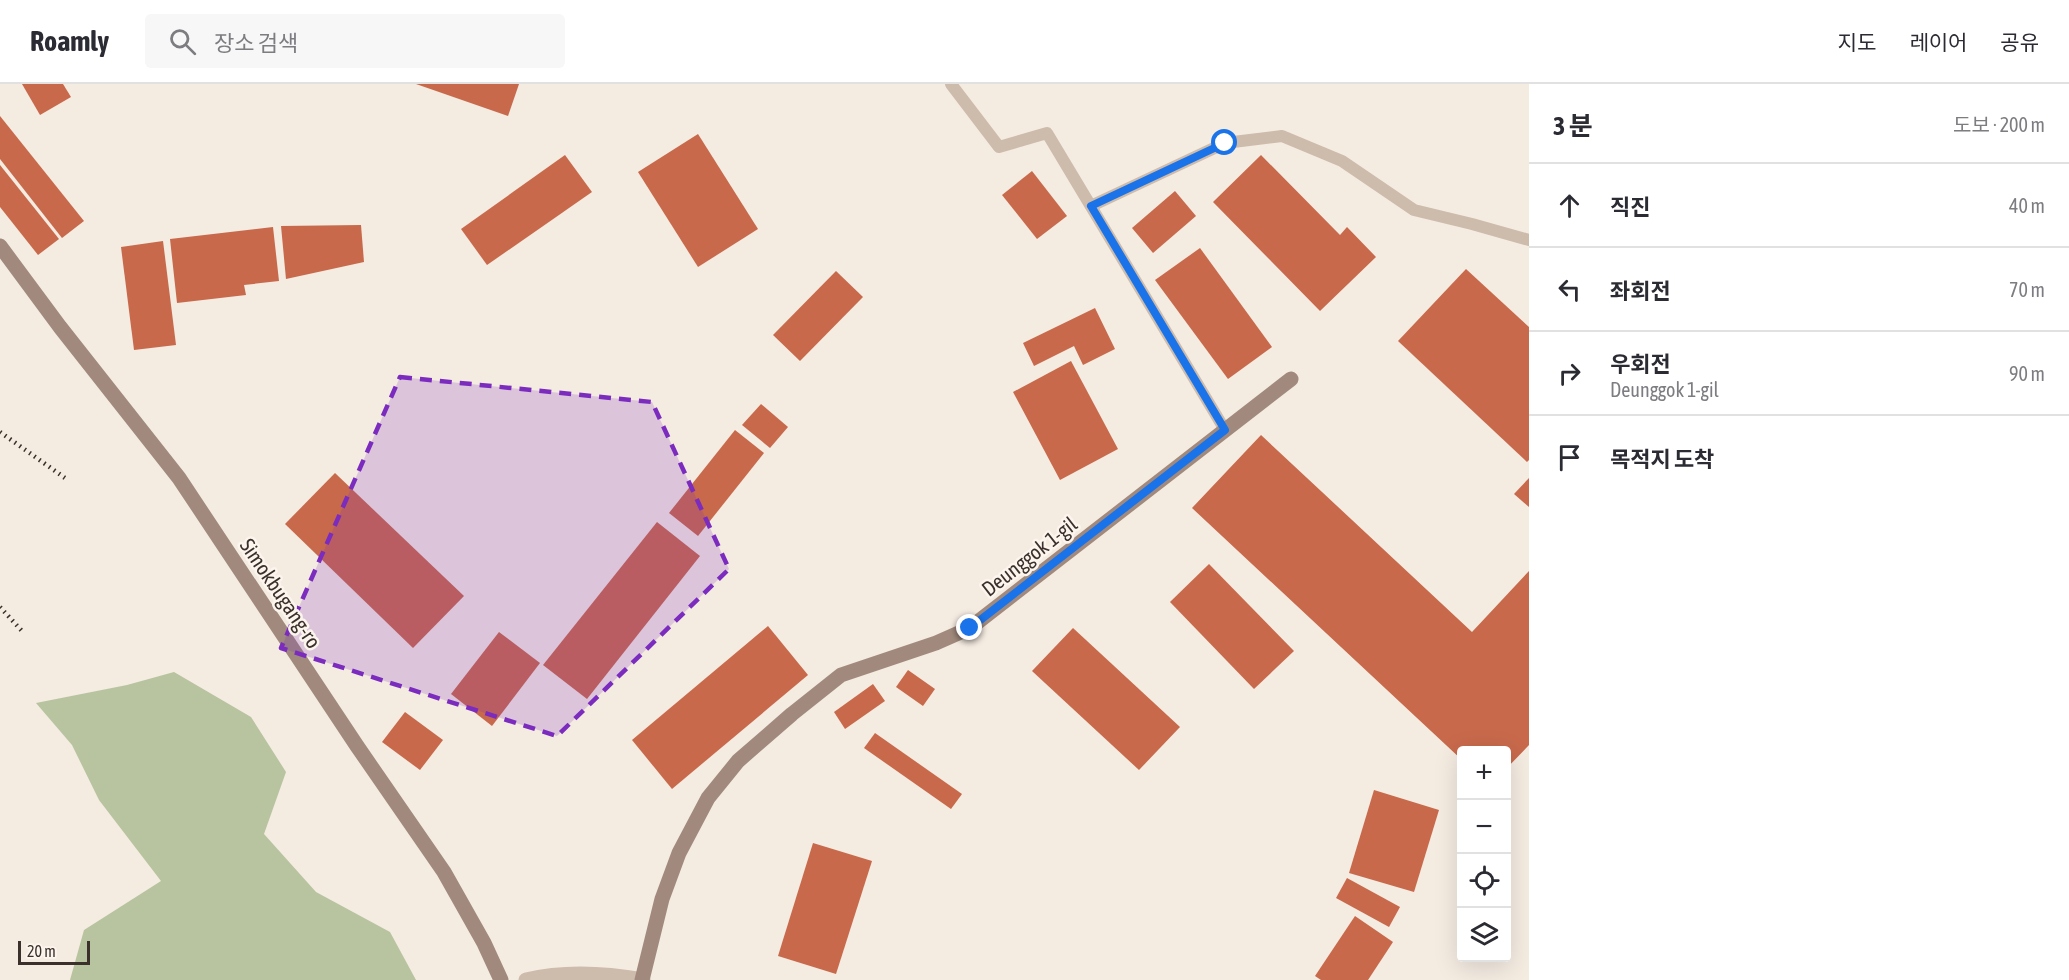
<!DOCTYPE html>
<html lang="ko">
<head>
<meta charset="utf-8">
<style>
	:root { --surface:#fff; --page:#f7f7f7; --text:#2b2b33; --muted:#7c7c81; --line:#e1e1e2 }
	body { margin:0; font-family:"Asap Condensed","Noto Sans KR",sans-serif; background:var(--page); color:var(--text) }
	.controls { position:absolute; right:18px; bottom:18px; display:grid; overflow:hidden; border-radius:6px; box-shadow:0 6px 24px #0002 }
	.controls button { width:54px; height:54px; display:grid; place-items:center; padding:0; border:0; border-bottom:2px solid var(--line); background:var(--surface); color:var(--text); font:30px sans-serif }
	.scale { position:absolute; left:18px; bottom:15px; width:72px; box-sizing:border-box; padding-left:6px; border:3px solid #3b302b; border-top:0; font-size:16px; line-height:21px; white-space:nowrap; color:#3b302b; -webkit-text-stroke:4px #fbf5ee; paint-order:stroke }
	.stop { position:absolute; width:18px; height:18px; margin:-14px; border:4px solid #1a73e8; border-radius:50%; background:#fff }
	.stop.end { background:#1a73e8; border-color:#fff; box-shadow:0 2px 6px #0008 }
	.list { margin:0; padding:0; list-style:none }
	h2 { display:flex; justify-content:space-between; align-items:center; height:78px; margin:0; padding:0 24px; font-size:26px }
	h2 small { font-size:20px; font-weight:400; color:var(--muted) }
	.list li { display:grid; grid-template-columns:39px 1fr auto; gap:18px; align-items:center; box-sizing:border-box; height:84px; padding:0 24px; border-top:2px solid var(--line) }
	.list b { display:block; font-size:22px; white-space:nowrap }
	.list p { margin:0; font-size:20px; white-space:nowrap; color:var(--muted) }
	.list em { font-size:20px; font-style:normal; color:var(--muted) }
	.icon { flex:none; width:33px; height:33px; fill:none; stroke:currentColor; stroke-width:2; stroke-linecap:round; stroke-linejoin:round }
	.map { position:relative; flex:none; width:1529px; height:896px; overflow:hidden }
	header { display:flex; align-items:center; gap:36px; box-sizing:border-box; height:84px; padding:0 30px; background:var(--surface); border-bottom:2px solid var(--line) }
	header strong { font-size:28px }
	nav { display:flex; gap:33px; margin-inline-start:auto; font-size:21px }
	.search { width:420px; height:54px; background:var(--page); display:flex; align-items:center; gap:15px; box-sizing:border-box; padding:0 21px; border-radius:6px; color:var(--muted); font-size:22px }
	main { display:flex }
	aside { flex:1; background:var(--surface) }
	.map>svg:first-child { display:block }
	.green { fill:#b8c4a0 }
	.building { fill:#c8694b }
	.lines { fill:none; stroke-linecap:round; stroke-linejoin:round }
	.lane { stroke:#cdbbac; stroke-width:12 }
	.street { stroke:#cdbbac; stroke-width:15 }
	.secondary { stroke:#a18a7d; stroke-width:15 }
	.rail { stroke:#3b302b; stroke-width:4.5; stroke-dasharray:1.5 4.5; stroke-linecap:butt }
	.route { stroke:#1a73e8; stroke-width:8 }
	.marked { fill:#7b2cbf; fill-opacity:0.2; stroke:#7b2cbf; stroke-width:4.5; stroke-dasharray:12 8; stroke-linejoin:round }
	.labels { text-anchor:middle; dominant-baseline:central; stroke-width:5; stroke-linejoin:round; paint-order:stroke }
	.street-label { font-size:21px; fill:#3b302b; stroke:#fbf5ee }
</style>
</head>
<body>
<header>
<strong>Roamly</strong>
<div class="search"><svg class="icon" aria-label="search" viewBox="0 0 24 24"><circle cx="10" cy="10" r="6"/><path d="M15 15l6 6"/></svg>장소 검색</div>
<nav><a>지도</a><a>레이어</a><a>공유</a></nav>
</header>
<main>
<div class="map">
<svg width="1529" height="896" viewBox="0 0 1529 896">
	<rect width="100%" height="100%" fill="#f4ebe1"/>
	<!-- green -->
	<path class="green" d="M174,588L251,633L286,688L264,750L316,808L390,848L416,896H70L84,846L161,797L99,716L72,661L36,619L127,601Z"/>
	<!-- building -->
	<g class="building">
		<path d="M22,0H63L71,13L40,31Z"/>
		<path d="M416,0H519L508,32Z"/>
		<path d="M0,32L84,137L62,154L0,75Z"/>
		<path d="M698,50L758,145L698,183L638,88Z"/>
		<path d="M565,71L592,108L487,181L461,145Z"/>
		<path d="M1261,71L1340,151L1347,143L1376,173L1320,227L1213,118Z"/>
		<path d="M0,81L59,155L38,171L0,123Z"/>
		<path d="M1032,87L1067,132L1037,155L1002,111Z"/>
		<path d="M1175,107L1196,132L1153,169L1132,144Z"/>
		<path d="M361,141L364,178L286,195L281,142Z"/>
		<path d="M273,143L279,197L244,201L246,211L177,219L170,155Z"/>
		<path d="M163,157L176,261L134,266L121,163Z"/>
		<path d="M1200,164L1272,263L1228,295L1155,196Z"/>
		<path d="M1466,185L1529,243V376L1527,378L1398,257Z"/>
		<path d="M836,187L863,213L800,277L773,251Z"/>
		<path d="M1095,224L1115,265L1083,281L1074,262L1034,282L1023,259Z"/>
		<path d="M1071,277L1118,365L1060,396L1013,308Z"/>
		<path d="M761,320L788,343L770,364L742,341Z"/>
		<path d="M735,346L764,369L698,452L669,429Z"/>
		<path d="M1261,351L1472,548L1529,487V661L1506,685V666H1462V676L1192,424Z"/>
		<path d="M335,389L464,512L413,564L285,440Z"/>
		<path d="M1529,394V423L1514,410Z"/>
		<path d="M657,438L700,472L587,615L543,581Z"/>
		<path d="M1209,480L1294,567L1254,605L1170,518Z"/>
		<path d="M768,542L808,591L672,705L632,656Z"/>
		<path d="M1073,544L1180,643L1139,686L1032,587Z"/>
		<path d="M499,548L540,579L492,642L451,610Z"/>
		<path d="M908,586L935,605L923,622L896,603Z"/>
		<path d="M873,600L885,617L845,645L834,628Z"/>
		<path d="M405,628L443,656L420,686L382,658Z"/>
		<path d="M875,649L962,710L951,725L864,664Z"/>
		<path d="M1374,706L1439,726L1414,808L1349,789Z"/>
		<path d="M813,759L872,777L836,890L778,872Z"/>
		<path d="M1347,794L1400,823L1389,843L1336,814Z"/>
		<path d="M1355,832L1393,858L1368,896H1321L1315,892Z"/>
	</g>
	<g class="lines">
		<!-- lane -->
		<g class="lane">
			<path d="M951,0L999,63L1047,49L1225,346"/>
			<path d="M1091,122L1225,59L1282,52L1342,77L1414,126L1472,140L1529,156"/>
		</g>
		<!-- street -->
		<path class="street" d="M526,896C564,887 604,889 643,896"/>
		<!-- secondary -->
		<g class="secondary">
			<path d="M0,162L60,243L179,394L357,662L444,788L484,859L501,896"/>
			<path d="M642,896L662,815L679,769L708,714L738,677L792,630L841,591L936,559L970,544L1291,295"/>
		</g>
		<!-- rail -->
		<g class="rail">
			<path d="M0,348L65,394"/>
			<path d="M0,523L22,547"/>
		</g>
	</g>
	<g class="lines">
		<!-- route -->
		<path class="route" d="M970,544L1225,346L1091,122L1225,59"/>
	</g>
	<!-- marked area -->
	<path class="marked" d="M400,293L652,318L729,485L557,652L281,564Z"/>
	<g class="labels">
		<!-- street labels -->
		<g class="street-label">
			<text transform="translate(1029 472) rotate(-38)">Deunggok 1-gil</text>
			<text transform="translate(281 509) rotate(56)">Simokbugang-ro</text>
		</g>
	</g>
</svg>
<div class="controls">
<button>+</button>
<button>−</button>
<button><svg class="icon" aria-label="locate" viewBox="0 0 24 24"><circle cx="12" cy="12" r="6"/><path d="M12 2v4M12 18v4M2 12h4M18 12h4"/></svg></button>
<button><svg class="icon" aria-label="layers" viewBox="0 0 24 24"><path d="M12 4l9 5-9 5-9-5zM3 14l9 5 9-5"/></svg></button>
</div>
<div class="scale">20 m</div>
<div class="stop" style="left:1225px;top:59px"></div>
<div class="stop end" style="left:970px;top:544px"></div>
</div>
<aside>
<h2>3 분<small>도보 · 200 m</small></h2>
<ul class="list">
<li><svg class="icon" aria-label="ahead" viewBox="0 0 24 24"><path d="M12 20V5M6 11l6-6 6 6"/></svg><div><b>직진</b></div><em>40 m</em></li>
<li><svg class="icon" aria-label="left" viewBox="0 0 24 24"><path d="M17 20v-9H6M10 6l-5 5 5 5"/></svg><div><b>좌회전</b></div><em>70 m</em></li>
<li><svg class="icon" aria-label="right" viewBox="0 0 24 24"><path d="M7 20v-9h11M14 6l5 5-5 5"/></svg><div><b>우회전</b><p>Deunggok 1-gil</p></div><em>90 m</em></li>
<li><svg class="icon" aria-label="arrive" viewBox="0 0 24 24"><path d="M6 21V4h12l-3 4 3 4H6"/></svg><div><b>목적지 도착</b></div></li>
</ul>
</aside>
</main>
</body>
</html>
